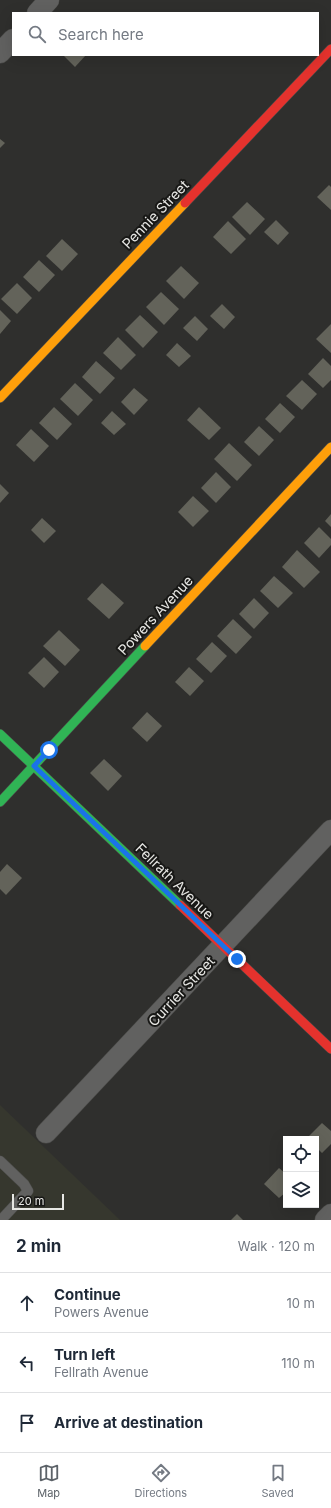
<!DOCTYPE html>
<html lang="en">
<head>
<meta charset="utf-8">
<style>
	:root { --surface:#fff; --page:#f2f2f3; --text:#1f2937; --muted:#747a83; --line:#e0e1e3; --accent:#5c6268 }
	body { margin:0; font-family:Inter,sans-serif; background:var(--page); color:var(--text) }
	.controls { position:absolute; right:12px; bottom:12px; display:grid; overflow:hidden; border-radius:0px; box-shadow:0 4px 16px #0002 }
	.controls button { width:36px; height:36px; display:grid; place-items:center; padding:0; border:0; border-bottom:1px solid var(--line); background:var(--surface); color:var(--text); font:20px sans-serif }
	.scale { position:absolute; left:12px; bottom:10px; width:52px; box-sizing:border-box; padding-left:4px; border:2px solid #e7e7e4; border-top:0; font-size:11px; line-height:14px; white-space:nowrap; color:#e7e7e4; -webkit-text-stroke:3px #181816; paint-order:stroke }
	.stop { position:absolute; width:12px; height:12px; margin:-9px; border:3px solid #1a73e8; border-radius:50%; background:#fff }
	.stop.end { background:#1a73e8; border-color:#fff; box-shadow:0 1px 4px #0008 }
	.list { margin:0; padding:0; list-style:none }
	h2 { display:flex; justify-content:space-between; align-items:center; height:52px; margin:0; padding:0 16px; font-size:17px }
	h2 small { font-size:13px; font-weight:400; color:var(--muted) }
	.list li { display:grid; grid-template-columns:26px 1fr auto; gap:12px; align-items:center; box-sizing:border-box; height:60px; padding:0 16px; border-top:1px solid var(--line) }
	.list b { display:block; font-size:15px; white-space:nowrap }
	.list p { margin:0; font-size:13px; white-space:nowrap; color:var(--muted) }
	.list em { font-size:13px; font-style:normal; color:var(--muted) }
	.icon { flex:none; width:22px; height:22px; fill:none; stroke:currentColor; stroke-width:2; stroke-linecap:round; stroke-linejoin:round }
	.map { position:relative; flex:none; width:331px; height:1220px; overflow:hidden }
	.search { position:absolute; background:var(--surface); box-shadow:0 4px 16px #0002; left:12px; right:12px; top:12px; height:44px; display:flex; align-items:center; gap:10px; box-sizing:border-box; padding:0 14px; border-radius:0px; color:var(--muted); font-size:15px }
	.sheet { height:232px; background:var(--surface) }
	nav { display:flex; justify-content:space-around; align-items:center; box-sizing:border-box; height:56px; border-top:1px solid var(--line); background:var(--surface); font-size:11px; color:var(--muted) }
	nav a { display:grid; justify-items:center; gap:2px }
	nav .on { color:var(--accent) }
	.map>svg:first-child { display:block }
	.built { fill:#36372e }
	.building { fill:#63635a }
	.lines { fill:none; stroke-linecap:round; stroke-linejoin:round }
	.lane-casing { stroke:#4d4d4b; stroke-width:11 }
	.street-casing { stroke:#4d4d4b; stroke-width:21 }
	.fast-casing { stroke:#4d4d4b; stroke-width:10 }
	.slow-casing { stroke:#4d4d4b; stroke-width:10 }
	.jam-casing { stroke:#4d4d4b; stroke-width:10 }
	.lane { stroke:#616160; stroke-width:10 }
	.street { stroke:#616160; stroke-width:20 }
	.fast { stroke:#30b455; stroke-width:9 }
	.slow { stroke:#ff9f0a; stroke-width:9 }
	.jam { stroke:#e5322d; stroke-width:9 }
	.route { stroke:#1a73e8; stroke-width:5 }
	.labels { text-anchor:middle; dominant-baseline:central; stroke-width:4; stroke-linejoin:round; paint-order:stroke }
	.street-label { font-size:14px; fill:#e7e7e4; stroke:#181816 }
</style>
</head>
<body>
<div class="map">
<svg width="331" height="1220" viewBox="0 0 331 1220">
	<rect width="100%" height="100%" fill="#2f2f2d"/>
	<!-- built -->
	<path class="built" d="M0,1105L120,1220H0Z"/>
	<!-- building -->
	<g class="building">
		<path d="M63,55H86L75,67Z"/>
		<path d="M0,139L5,143L0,148Z"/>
		<path d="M329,185L331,187V210L317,197Z"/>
		<path d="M247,202L265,219L250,235L232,217Z"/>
		<path d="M276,220L289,233L278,245L264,232Z"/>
		<path d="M228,221L246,239L231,254L213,237Z"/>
		<path d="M62,239L78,254L62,271L46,256Z"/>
		<path d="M39,260L55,275L39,292L23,277Z"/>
		<path d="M181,266L199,283L184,299L166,281Z"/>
		<path d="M17,283L32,298L17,314L1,299Z"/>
		<path d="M161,292L179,309L164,325L146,307Z"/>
		<path d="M222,304L235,317L224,329L210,316Z"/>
		<path d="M0,310L11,321L0,334Z"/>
		<path d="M140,315L158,332L143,348L125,330Z"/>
		<path d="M195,316L208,329L197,341L183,328Z"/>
		<path d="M331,324V353L316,339Z"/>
		<path d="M118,337L136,355L121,370L103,353Z"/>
		<path d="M177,343L191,356L179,367L166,355Z"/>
		<path d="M323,358L331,366V380L323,388L308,374Z"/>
		<path d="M96,361L115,378L100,394L82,377Z"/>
		<path d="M302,380L317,394L302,410L286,396Z"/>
		<path d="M75,383L93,400L78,416L60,399Z"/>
		<path d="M134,388L148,400L134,415L121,402Z"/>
		<path d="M280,403L295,417L280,433L265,419Z"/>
		<path d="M54,407L72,424L57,440L39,423Z"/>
		<path d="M199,407L221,428L209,440L187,420Z"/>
		<path d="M112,411L126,424L114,435L101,423Z"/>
		<path d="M259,426L274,440L259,456L244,442Z"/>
		<path d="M31,429L49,446L34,462L16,445Z"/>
		<path d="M229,443L252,465L237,481L214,459Z"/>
		<path d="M216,472L231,487L216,503L201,488Z"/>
		<path d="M0,484L9,493L0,503Z"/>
		<path d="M193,496L209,511L193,527L178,512Z"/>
		<path d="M331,514V527L325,521Z"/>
		<path d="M42,518L56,531L44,543L31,530Z"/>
		<path d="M319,527L331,539V545L319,558L304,543Z"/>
		<path d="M297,550L320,572L304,588L282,567Z"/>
		<path d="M274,576L293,593L278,608L260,591Z"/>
		<path d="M102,583L124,603L109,619L87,599Z"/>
		<path d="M254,598L269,613L254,629L239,614Z"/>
		<path d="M233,619L252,637L236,654L217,636Z"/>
		<path d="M59,630L80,650L65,666L43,646Z"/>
		<path d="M212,642L227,656L211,673L196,659Z"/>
		<path d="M44,657L59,672L44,688L28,673Z"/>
		<path d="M189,667L204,681L190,696L175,682Z"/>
		<path d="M147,712L162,726L147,742L132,728Z"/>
		<path d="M104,759L122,776L108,791L90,773Z"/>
		<path d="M7,864L22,878L6,895L0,889V872Z"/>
		<path d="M322,1123L331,1131V1144L322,1153L316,1147V1139H306Z"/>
		<path d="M279,1168L286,1174V1192L279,1198L264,1184Z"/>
		<path d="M237,1214L243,1220H231Z"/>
	</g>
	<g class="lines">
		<defs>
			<path id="lane" d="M0,1161L24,1184L28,1191L1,1220"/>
			<g id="street">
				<path d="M37,13L49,0"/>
				<path d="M0,53L13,39"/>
				<path d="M46,1133L331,830"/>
				<path d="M325,1220L331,1214"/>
			</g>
			<g id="fast">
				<path d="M0,734L180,905"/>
				<path d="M0,802L145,646"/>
			</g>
			<g id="slow">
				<path d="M0,398L185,203"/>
				<path d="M145,646L331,447"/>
			</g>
			<g id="jam">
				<path d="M185,203L331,49"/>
				<path d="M180,905L331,1049"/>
			</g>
		</defs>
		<!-- lane casing -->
		<use href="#lane" class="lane-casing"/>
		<!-- street casing -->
		<use href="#street" class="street-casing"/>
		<!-- fast casing -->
		<use href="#fast" class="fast-casing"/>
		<!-- slow casing -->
		<use href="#slow" class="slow-casing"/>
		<!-- jam casing -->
		<use href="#jam" class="jam-casing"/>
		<!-- lane -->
		<use href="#lane" class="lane"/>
		<!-- street -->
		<use href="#street" class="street"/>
		<!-- fast -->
		<use href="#fast" class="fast"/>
		<!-- slow -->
		<use href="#slow" class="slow"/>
		<!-- jam -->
		<use href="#jam" class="jam"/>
	</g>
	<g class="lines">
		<!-- route -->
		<path class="route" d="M49,750L34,766L237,959"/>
	</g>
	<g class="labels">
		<!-- street labels -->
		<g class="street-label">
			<text transform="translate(155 214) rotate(-46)">Pennie Street</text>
			<text transform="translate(155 615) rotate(-47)">Powers Avenue</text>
			<text transform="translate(175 881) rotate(44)">Fellrath Avenue</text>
			<text transform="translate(181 991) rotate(-47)">Currier Street</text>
		</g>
	</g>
</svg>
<div class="controls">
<button><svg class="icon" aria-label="locate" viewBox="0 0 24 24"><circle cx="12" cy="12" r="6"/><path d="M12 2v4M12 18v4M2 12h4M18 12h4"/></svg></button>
<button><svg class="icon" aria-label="layers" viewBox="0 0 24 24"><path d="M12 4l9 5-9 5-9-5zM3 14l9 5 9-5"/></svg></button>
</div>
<div class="scale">20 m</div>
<div class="stop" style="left:49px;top:750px"></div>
<div class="stop end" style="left:237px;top:959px"></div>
<div class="search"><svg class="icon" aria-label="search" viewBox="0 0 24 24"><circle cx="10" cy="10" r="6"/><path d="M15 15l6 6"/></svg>Search here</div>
</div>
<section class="sheet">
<h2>2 min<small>Walk · 120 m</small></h2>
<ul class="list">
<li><svg class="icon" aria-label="ahead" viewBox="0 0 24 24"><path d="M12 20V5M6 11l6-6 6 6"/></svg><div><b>Continue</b><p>Powers Avenue</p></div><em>10 m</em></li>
<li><svg class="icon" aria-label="left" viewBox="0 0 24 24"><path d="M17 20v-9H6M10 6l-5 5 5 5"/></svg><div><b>Turn left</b><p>Fellrath Avenue</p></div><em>110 m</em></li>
<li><svg class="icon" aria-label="arrive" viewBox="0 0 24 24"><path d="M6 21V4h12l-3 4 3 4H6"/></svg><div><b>Arrive at destination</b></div></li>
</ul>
</section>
<nav>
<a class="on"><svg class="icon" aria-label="map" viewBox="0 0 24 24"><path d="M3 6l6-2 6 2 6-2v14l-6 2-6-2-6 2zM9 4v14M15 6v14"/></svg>Map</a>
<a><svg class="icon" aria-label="directions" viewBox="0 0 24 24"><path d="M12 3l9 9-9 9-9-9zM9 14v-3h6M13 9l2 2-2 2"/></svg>Directions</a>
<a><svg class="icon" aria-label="saved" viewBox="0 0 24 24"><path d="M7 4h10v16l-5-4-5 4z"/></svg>Saved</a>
</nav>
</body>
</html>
